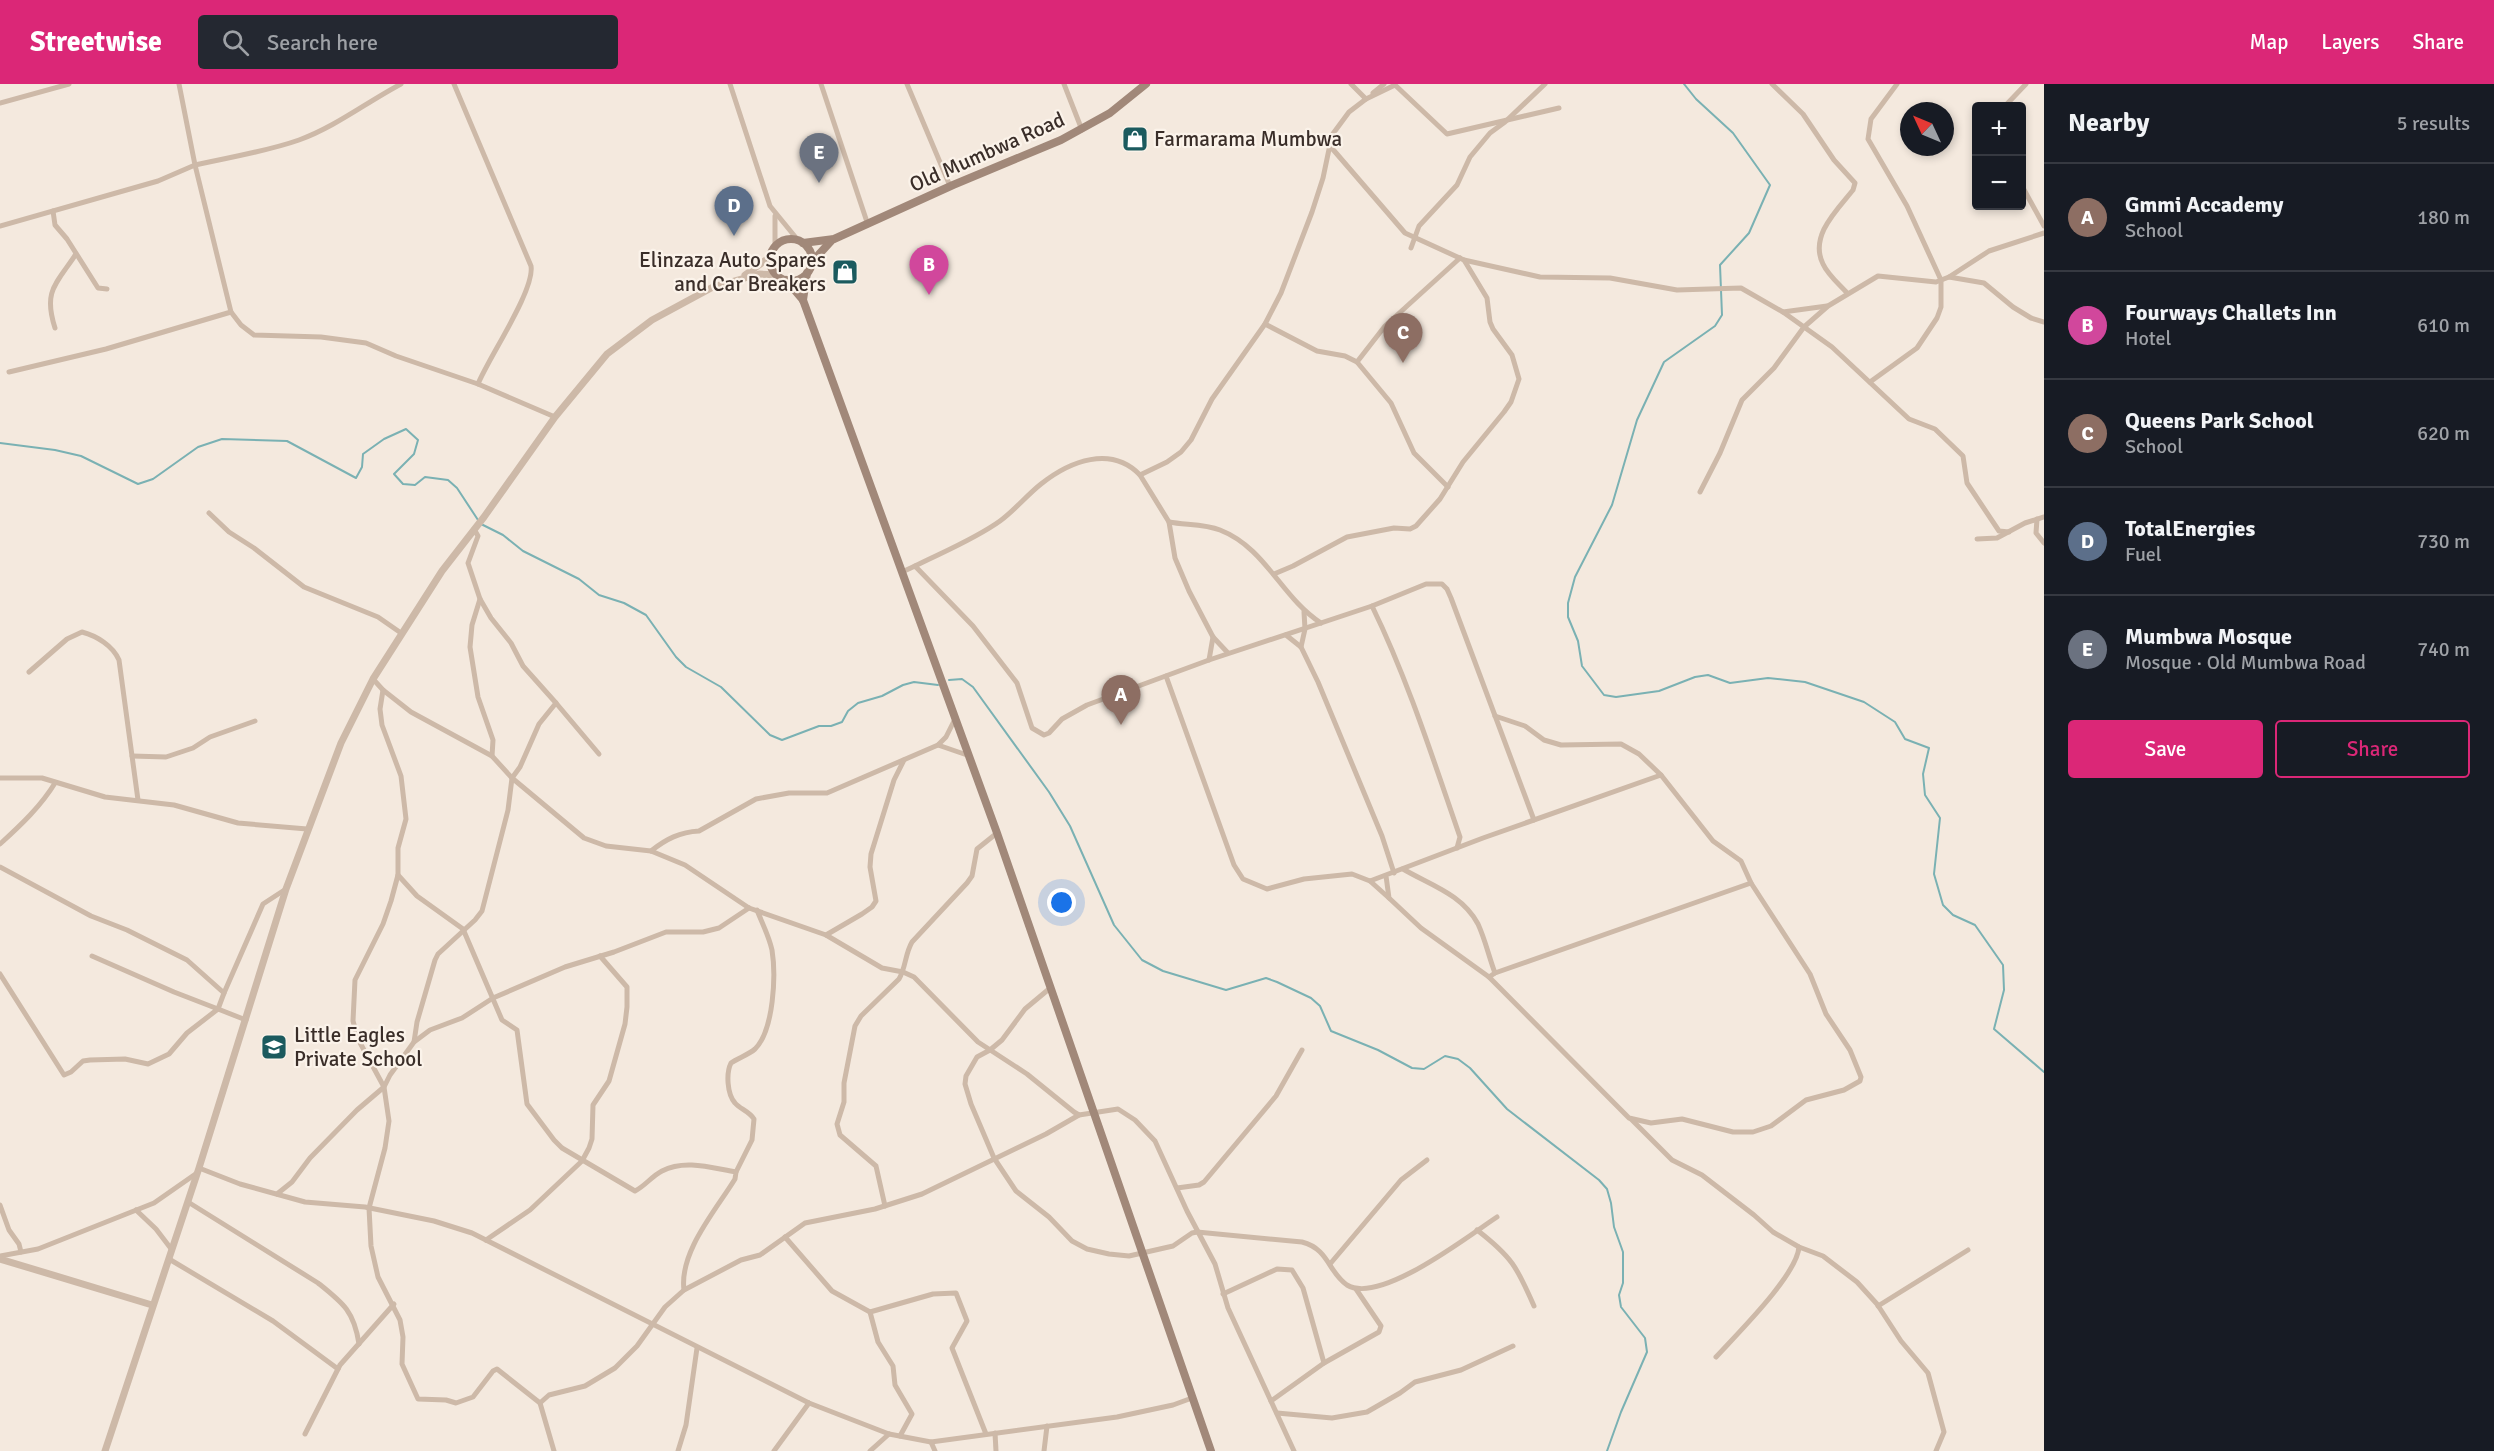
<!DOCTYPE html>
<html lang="en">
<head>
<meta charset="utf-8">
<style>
	:root { --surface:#171b24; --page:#242831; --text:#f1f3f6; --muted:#9ea1a6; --line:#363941; --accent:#db2777 }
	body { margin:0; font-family:Signika,sans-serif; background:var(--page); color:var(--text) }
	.controls { position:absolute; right:18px; top:18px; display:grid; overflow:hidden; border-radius:6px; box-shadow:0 3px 9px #0003 }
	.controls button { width:54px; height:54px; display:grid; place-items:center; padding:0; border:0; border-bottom:2px solid var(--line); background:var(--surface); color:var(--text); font:30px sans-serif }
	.compass { position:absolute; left:1900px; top:18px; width:54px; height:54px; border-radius:50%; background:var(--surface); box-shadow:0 3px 9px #0003; rotate:314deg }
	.you { position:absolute; left:1062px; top:819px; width:21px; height:21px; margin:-15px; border:4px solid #fff; border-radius:50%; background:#1a73e8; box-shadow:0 0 0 9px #1a73e833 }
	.badge { display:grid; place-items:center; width:39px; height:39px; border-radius:50%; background:var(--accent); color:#fff; font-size:20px; font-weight:700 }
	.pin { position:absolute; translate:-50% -50px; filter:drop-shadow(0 2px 3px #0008) }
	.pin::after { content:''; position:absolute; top:32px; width:21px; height:18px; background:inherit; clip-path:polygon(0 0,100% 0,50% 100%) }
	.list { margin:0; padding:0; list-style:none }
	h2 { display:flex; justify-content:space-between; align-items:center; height:78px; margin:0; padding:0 24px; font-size:26px }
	h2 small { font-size:20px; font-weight:400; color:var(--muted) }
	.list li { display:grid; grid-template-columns:39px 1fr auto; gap:18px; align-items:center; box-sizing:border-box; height:108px; padding:0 24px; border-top:2px solid var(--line) }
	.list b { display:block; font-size:22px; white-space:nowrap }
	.list p { margin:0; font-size:20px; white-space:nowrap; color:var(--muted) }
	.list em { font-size:20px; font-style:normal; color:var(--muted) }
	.actions { display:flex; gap:12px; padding:18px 24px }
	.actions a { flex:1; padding:14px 0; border:2px solid var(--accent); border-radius:6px; text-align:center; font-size:21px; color:var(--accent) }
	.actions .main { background:var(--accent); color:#fff }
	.icon { flex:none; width:33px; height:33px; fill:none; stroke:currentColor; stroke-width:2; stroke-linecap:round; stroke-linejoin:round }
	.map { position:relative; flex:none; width:2044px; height:1367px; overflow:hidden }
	header { display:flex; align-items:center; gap:36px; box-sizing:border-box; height:84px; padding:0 30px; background:var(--accent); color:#fff }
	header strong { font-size:28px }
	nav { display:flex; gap:33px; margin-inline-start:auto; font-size:21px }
	.search { width:420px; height:54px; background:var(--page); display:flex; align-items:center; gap:15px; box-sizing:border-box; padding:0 21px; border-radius:6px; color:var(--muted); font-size:22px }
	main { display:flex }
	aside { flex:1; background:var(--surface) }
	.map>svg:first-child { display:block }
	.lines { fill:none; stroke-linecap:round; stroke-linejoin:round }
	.stream { stroke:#7ab1b3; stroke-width:2 }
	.minor { stroke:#cdb9a8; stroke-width:5 }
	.tertiary { stroke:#cdb9a8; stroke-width:7 }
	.secondary { stroke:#a18879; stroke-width:8 }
	.labels { text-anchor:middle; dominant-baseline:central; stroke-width:4.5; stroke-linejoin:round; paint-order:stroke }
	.poi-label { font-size:21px; fill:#3a2e29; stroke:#fbf3ea; text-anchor:start }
	.street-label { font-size:21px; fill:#3a2e29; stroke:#fbf3ea }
</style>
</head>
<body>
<header>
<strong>Streetwise</strong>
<div class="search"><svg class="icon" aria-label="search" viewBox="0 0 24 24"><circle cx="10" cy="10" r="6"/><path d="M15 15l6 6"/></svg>Search here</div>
<nav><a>Map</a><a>Layers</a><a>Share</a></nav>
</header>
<main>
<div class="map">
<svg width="2044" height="1367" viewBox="0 0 2044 1367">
	<rect width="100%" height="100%" fill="#f4e9de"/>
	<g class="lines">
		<!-- stream -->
		<g class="stream">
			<path d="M1684,0L1696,15L1733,49L1770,101L1749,149L1720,181L1722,231L1715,242L1664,278L1637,336L1612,421L1575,493L1568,519V533L1578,557L1582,582L1604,611L1616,613L1659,607L1695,593L1708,591L1730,599L1768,594L1805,598L1864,618L1895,638L1905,655L1929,664L1923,690L1925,711L1940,734L1934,790L1943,821L1953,831L1975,841L2003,881L2004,906L1994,945L2044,988"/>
			<path d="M0,359L55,366L81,372L138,400L153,395L198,363L222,355L287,357L356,394L362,383L363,370L384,355L406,345L418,356L414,370L394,390L403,400L415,401L425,393L448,396L457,404L478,436"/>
			<path d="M481,440L503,451L523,467L579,495L599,511L624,519L646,531L676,573L686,583L721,603L770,651L782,656L819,642H831L842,638L848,627L858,619L882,612L903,601L914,598L938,601"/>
			<path d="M949,596L962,595L973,603L1049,708L1070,742L1114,841L1142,876L1163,887L1226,906L1266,894L1277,898L1311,914L1320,922L1331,947L1378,966L1412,984L1424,985L1445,972L1458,975L1470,984L1507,1025L1599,1096L1607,1105L1611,1119L1614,1143L1623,1168V1199L1619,1211L1621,1223L1645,1254L1647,1268L1621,1328L1607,1367"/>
		</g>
		<!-- minor -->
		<g class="minor">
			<path d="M401,0C367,18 335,43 299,56C265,68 230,73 195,81L231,228L241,241L254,251L321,253L366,259L396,272L478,300"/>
			<path d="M454,0L531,182C535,206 489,273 478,300L555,333"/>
			<path d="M730,0L770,122L797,155"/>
			<path d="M821,0L868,141"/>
			<path d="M907,0L950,102"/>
			<path d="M1064,0L1082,46"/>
			<path d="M1772,0L1803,30L1834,76L1855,99L1853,106C1837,126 1809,152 1823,180C1828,191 1839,200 1847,209"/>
			<path d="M1373,9L1384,0"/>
			<path d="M1366,15L1395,1L1447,50L1559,24"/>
			<path d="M0,19L69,0"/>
			<path d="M2005,22L2026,0"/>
			<path d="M2022,102L2044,142"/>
			<path d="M53,127L55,141L67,155L98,204L107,205"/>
			<path d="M0,142L158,97L195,81L179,0"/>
			<path d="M775,162V132"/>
			<path d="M1411,164L1419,142L1457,101L1470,73L1490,49L1505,38L1545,0"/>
			<path d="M1464,176L1540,193L1610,194L1677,206L1741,204L1783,228L1827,222"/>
			<path d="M1949,193L1984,199L2013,223L2031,234L2044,238"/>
			<path d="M1783,228L1832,263L1909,335L1935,345L1963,372L1967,399L1999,447L2009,448"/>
			<path d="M1265,240L1317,267L1345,272L1357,278L1391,319L1414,369L1448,403"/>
			<path d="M55,244C43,207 56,200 76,170"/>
			<path d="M1357,278L1385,242L1460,174"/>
			<path d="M9,288L106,265L231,228"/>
			<path d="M1870,298L1917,264L1937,234L1941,223V196L1907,122L1868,55L1871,35L1897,0"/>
			<path d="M1140,391L1169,438L1175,474L1189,507L1213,553L1228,569"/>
			<path d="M1700,408L1720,369L1742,316L1774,284L1804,243L1828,222L1878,192L1936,198L1949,193L1989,167L2044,149"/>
			<path d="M209,429L229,448L254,464L304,503L378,533L401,549"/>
			<path d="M2037,435L2036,449L2044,459"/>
			<path d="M1169,438C1185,441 1205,440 1220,446C1266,464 1281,513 1321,539"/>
			<path d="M1977,455L1997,454L2025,439L2044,433"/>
			<path d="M915,482C943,468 975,455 1000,437C1015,426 1027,411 1041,400C1070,377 1111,361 1140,391L1167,378L1181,368L1191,356L1212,315L1265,240L1281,209L1312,128L1323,94L1332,51L1349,28L1366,15L1351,0"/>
			<path d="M902,488L915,482L973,542L1017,599L1032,644L1044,651L1049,649L1062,635L1087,621L1209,576L1372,522L1426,500H1442L1447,505L1451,514L1534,736"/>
			<path d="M1274,490L1293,482L1347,453L1394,444L1410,445L1416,442L1440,415L1463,378L1504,328L1511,318L1519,295L1512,271L1493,245L1490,238L1487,214L1464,176L1405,149L1330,62"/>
			<path d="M480,515L472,541L470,563L478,613L493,656L492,672"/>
			<path d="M1372,522C1408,596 1433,675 1460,753L1457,764"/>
			<path d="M1286,551L1301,563L1318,598L1382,752L1394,789"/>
			<path d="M1301,563L1305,545L1304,528"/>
			<path d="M1209,576L1213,553"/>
			<path d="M29,588L67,555L82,548C97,552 113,562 119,576L138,716"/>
			<path d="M1166,592L1234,781L1243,795L1267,805L1304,795L1352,790L1370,797L1483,754L1661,691L1713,757L1741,777L1751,799L1495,889L1489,893L1421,844L1389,814L1386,792"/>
			<path d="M373,595L383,606L411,628L492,672L512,694L584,754L606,762L651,767L685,781L749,824L826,851L882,884L903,888L914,893L978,958L1027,990L1074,1028L1079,1031L1118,1025L1135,1036L1155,1057L1187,1127L1215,1180L1228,1224L1294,1367"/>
			<path d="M383,606L380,625L382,641L401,692L406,735L398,764V791L391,817L383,840L355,896L353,937L358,955L384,1003L389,1037L385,1064L369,1124L371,1162L378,1193L400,1236L403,1253L402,1280L418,1315L446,1316L456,1319L473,1313L493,1287L497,1285L540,1319L554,1367"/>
			<path d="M556,619L599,670"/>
			<path d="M1495,632L1525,642L1544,656L1561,661L1621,660L1639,670L1661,691"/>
			<path d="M938,661L967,671"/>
			<path d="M132,672L166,673L193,664L210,653L255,637"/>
			<path d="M0,694H42L105,713L174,721L238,739L307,745"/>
			<path d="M0,760C21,741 41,722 55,699"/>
			<path d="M651,767C666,755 680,748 699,747L756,715L789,709H827L938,661L946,653L954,637"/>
			<path d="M0,783L91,832L127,846L187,876L224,909L218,925L246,936"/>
			<path d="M1403,785C1430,801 1462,810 1478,840C1485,855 1489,873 1495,889"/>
			<path d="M398,791L417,812L463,845L502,936L517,946L527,1020L554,1056L562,1064L635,1107C645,1102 652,1092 662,1087C685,1075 712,1084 736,1088L735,1095C716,1126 679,1168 684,1206"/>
			<path d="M1370,797L1389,814"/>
			<path d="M826,851L862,830L872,823L876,817L870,783L871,770L894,696L904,676"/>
			<path d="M0,890L64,991L71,988L83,977L90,976L125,975L148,980L169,970L187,949L218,925L174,908L92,872"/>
			<path d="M1489,893L1629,1034L1651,1039L1682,1035L1733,1048H1753L1771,1042L1806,1016L1844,1006L1860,997L1861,993L1850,966L1826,930L1810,890L1751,799"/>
			<path d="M1049,905L1025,925L1002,956L990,966L977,973L966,992L965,1000L971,1020L994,1074L1016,1107L1049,1133L1072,1157L1087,1165L1109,1170L1129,1172L1173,1162L1192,1149L1197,1148L1302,1158C1329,1165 1328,1188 1347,1201C1380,1221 1468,1152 1497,1133"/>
			<path d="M224,909L263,820L286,805"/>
			<path d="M414,958L417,938L435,876L438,870L475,836L482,827L508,726L512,694L520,683L539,640L556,619L523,582L511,559L491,534L480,515L468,479L478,452L474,445"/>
			<path d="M1631,1035L1672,1076L1702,1091L1754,1131L1773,1148L1799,1163L1823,1172L1857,1198L1877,1220L1901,1257L1928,1289L1944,1348L1936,1367"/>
			<path d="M199,1084L240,1100L305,1118L365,1123L434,1137L472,1149L809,1319L889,1350L931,1358L1117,1333L1173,1321L1192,1314"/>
			<path d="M736,1088L752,1056L754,1035C749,1027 740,1025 735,1019C727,1010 726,989 731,979C738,974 748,971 755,965C774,946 776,891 772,866C769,852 762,839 757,826"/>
			<path d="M1177,1104L1199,1101L1204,1098L1276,1012L1302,966"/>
			<path d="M277,1110L292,1098L310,1074L357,1026L384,1003L390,991L414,958L430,946L462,934L493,914L565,883L614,868L666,848H703L719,844L749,824"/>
			<path d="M188,1118L318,1199C343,1219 354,1227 359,1260"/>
			<path d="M0,1121L9,1146L19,1160L21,1168"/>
			<path d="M885,1122L876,1082L840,1051L837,1040L844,1018V999L855,942L861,932L899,895C906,883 905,870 912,858L967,799L972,792L977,765L997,749"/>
			<path d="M136,1126L156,1145L172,1166"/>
			<path d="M1477,1146C1512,1173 1517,1183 1534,1222"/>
			<path d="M785,1153L832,1207L870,1228L878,1258L893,1282L895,1301L912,1330L900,1352"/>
			<path d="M486,1156L530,1126L582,1077L589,1064L592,1055L593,1021L609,997L625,940L627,923V903L600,872"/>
			<path d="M0,1172L38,1165L154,1119L197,1089"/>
			<path d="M169,1175L273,1237L338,1285"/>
			<path d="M1330,1180L1401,1096L1427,1076"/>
			<path d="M1223,1210L1277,1185L1292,1186L1303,1204L1324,1279"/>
			<path d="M1878,1222L1968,1166"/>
			<path d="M870,1228L933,1210L956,1209L967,1237L952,1264L986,1350"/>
			<path d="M1716,1273C1737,1250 1797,1191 1799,1163"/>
			<path d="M1271,1317L1324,1279L1379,1248L1381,1242L1356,1205"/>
			<path d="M540,1319L549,1311L585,1302L615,1284L637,1262L665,1223L684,1206L741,1176L760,1171L805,1139L875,1125L922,1110L1046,1050L1079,1031"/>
			<path d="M1277,1329L1332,1334L1367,1328L1400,1309L1415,1298L1461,1286L1513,1262"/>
			<path d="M995,1349L996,1367"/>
			<path d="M305,1350L340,1281L394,1220"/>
			<path d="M931,1358L935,1367"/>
			<path d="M678,1367L686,1341L697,1264"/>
			<path d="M774,1367L809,1319"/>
			<path d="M870,1367L889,1350"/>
			<path d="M1044,1367L1047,1342"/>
		</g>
		<!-- tertiary -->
		<g class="tertiary">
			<path d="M745,191L770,173"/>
			<path d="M0,1175L152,1221"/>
			<path d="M105,1367L199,1084L286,805L341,659L373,595L442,487L484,433L555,333L607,270L652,236L713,203L759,190L777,191"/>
		</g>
		<!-- secondary -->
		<g class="secondary">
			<circle cx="791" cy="176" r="21"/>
			<path d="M803,159L834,155L953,101L1061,56L1110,29L1146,0"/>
			<path d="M812,178L832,156"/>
			<path d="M786,196L803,216L997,749L1211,1367"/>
			<path d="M803,216L807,189"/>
		</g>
	</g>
	<!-- icons -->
	<defs>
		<symbol id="shop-square" viewBox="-11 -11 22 22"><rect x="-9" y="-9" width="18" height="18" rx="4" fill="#1b5a5e" stroke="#fbf3ea"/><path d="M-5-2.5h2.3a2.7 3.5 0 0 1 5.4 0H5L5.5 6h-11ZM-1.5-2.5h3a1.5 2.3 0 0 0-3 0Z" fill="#fff"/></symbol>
		<symbol id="school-square" viewBox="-11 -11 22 22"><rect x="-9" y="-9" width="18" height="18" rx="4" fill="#1b5a5e" stroke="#fbf3ea"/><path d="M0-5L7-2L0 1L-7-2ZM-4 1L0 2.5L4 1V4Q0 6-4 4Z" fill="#fff"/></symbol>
	</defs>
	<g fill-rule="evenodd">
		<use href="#shop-square" x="1120" y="40" width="30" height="30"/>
		<use href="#shop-square" x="830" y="173" width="30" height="30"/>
		<use href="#school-square" x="259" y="948" width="30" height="30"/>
	</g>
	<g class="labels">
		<!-- poi labels -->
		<g class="poi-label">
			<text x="1154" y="55">Farmarama Mumbwa</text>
			<text x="826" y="176" text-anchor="end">Elinzaza Auto Spares<tspan x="826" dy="24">and Car Breakers</tspan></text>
			<text x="294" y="951">Little Eagles<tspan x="294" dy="24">Private School</tspan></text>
		</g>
		<!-- street labels -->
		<g class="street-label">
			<text transform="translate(987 68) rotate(-24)">Old Mumbwa Road</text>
		</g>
	</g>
</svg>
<div class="controls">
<button>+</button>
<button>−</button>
</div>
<svg class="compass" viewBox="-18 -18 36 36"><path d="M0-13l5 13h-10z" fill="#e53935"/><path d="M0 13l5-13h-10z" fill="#9ea1a6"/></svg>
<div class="you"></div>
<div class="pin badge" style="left:1121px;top:641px;background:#8d6e63">A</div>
<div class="pin badge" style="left:929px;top:211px;background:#d1479c">B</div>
<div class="pin badge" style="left:1403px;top:279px;background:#8d6e63">C</div>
<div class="pin badge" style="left:734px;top:152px;background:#5c6f8a">D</div>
<div class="pin badge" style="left:819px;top:99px;background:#6b7280">E</div>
</div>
<aside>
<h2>Nearby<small>5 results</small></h2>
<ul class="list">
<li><span class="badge" style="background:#8d6e63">A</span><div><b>Gmmi Accademy</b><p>School</p></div><em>180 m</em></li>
<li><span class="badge" style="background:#d1479c">B</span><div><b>Fourways Challets Inn</b><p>Hotel</p></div><em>610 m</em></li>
<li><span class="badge" style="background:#8d6e63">C</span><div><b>Queens Park School</b><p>School</p></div><em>620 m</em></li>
<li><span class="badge" style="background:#5c6f8a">D</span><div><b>TotalEnergies</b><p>Fuel</p></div><em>730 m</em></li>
<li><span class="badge" style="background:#6b7280">E</span><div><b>Mumbwa Mosque</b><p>Mosque · Old Mumbwa Road</p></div><em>740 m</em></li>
</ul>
<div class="actions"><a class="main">Save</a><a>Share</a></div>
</aside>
</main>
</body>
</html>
